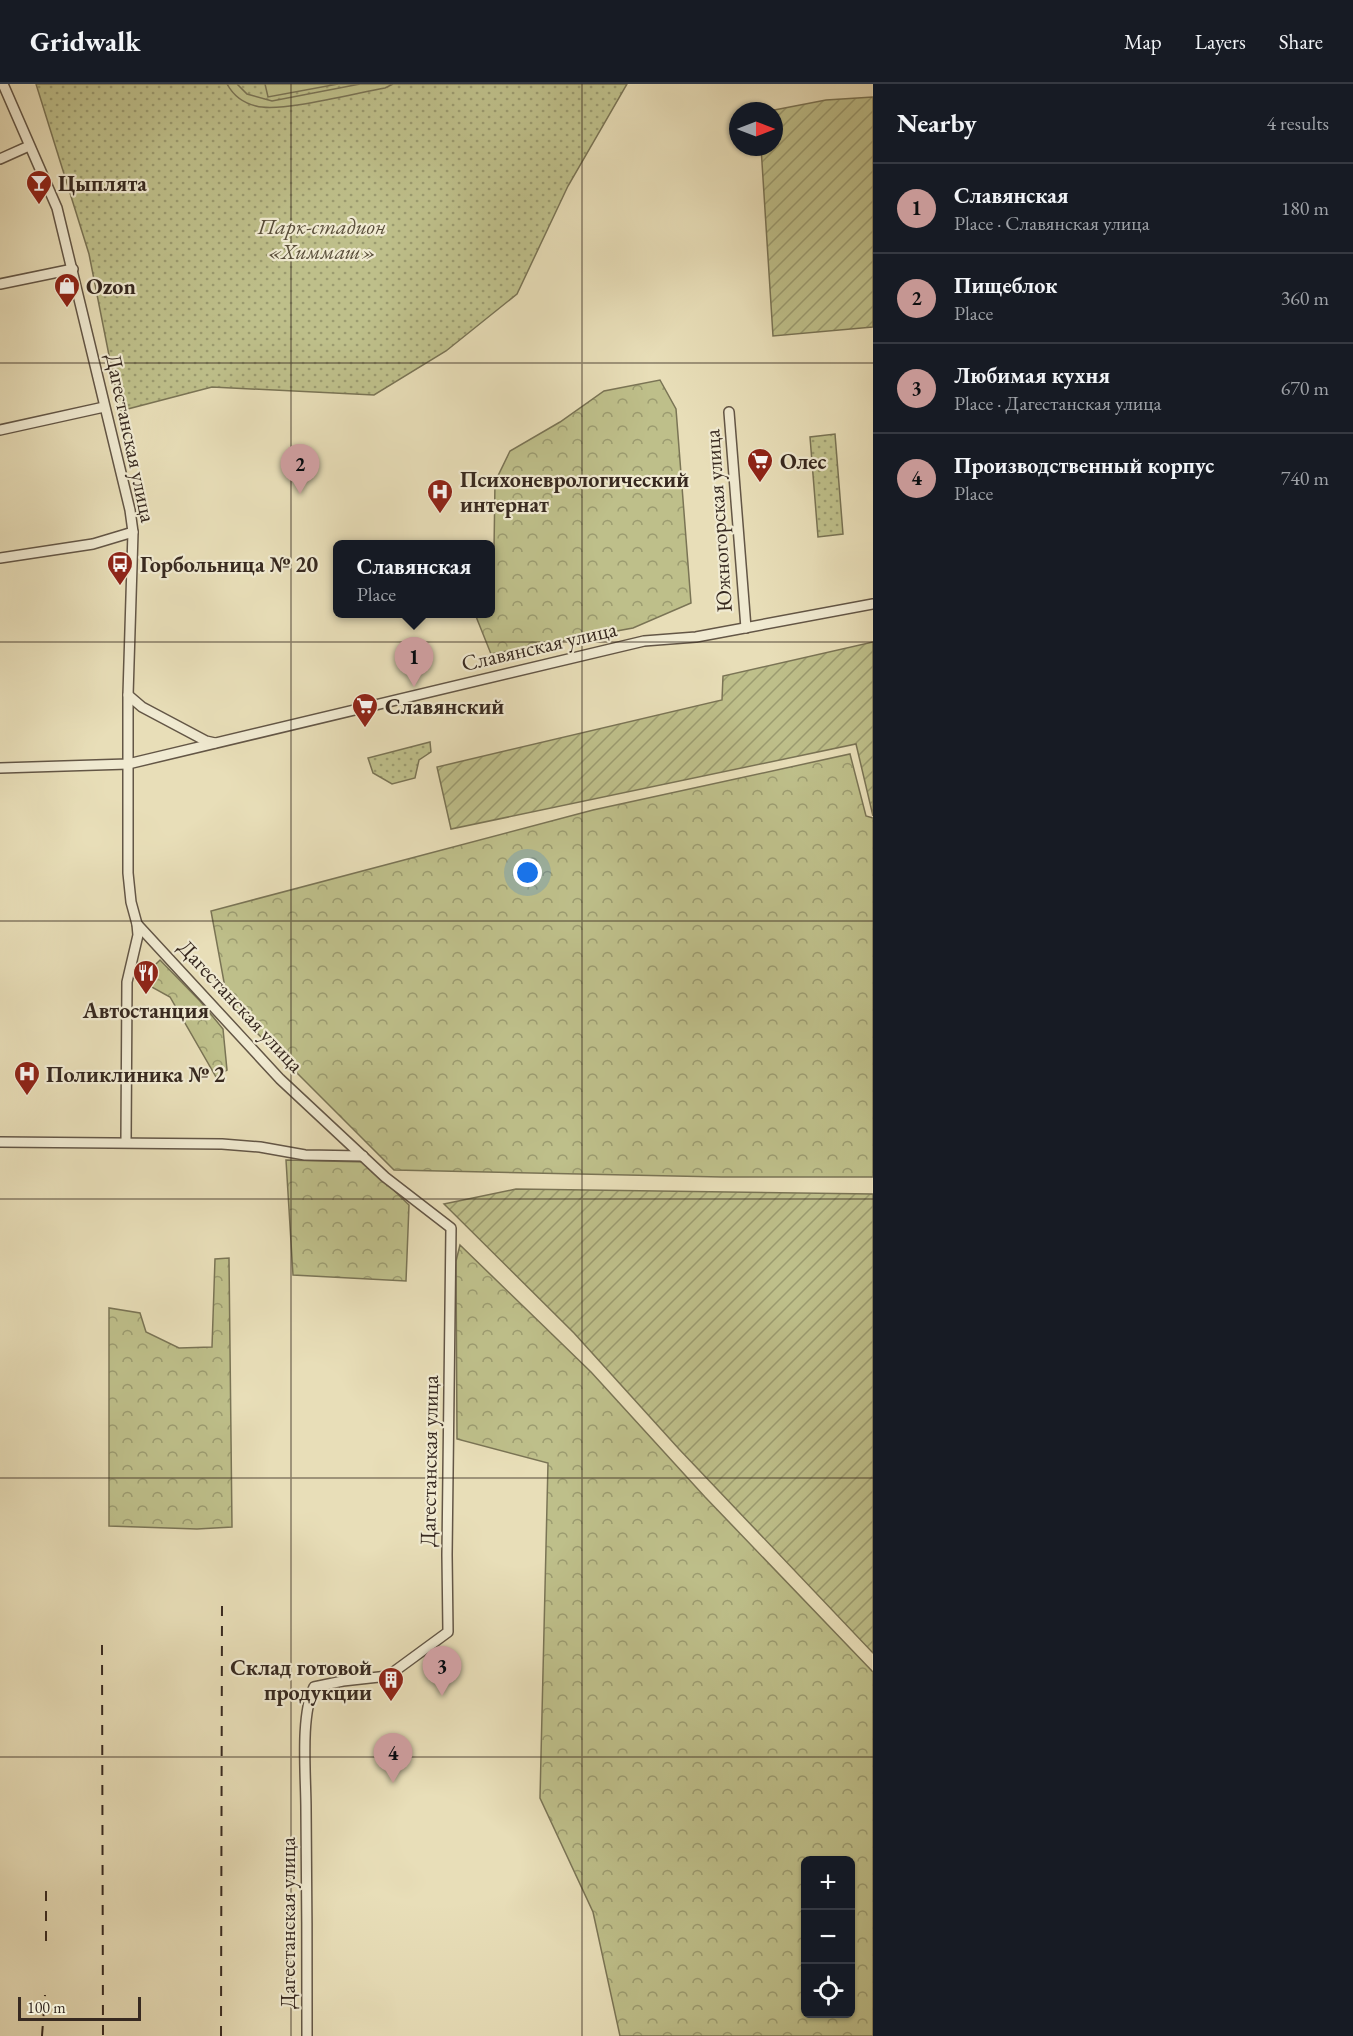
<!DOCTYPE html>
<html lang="en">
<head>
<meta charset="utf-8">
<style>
	:root { --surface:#171b24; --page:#20242c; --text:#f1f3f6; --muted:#9ea1a6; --line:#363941; --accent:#c59692 }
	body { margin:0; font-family:"EB Garamond",serif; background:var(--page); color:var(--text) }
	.controls { position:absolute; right:18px; bottom:18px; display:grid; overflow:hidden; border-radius:9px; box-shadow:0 2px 4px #0004 }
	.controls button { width:54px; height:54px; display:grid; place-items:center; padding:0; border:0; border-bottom:2px solid var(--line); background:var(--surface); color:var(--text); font:30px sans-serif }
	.compass { position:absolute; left:729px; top:18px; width:54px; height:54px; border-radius:50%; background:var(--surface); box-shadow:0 2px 4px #0004; rotate:90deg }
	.scale { position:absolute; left:18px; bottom:15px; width:123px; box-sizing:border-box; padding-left:6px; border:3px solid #372920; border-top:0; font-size:16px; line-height:21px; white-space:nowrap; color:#372920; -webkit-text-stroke:4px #f0ead1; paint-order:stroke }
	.you { position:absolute; left:528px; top:789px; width:21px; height:21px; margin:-15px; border:4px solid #fff; border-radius:50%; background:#1a73e8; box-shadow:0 0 0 9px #1a73e833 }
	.badge { display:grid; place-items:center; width:39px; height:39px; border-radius:50%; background:var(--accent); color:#111; font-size:20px; font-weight:700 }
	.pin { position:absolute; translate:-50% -50px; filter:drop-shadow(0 2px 3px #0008) }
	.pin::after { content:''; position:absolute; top:32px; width:21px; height:18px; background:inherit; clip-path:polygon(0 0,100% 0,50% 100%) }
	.popup { position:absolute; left:333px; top:456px; width:162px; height:78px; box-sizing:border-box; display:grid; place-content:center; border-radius:9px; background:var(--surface); filter:drop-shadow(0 2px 4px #0005); font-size:20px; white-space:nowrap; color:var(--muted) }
	.popup b { font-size:22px; color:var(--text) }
	.popup::after { content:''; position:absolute; left:50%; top:100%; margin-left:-12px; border:12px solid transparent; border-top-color:var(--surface) }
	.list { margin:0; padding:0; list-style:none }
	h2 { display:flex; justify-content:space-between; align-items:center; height:78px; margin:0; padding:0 24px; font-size:26px }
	h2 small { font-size:20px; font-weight:400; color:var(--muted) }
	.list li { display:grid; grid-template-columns:39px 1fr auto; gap:18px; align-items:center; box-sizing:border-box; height:90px; padding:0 24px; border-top:2px solid var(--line) }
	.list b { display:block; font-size:22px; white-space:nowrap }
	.list p { margin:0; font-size:20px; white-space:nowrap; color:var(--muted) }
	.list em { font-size:20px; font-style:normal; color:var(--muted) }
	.icon { flex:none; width:33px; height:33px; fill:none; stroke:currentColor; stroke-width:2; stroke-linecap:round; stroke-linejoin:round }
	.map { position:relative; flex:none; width:873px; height:1952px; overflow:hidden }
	header { display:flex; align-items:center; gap:36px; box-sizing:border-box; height:84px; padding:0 30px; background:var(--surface); border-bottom:2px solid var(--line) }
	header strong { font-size:28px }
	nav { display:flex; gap:33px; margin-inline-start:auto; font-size:21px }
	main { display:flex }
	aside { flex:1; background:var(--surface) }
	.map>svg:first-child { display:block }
	.forest { fill:url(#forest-crowns); stroke:#7a7455; stroke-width:1.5; fill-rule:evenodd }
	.park { fill:url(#park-dots); stroke:#7a7455; stroke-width:1.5 }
	.garden { fill:url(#garden-furrows); stroke:#7a7455; stroke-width:1.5 }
	.pitch { fill:#bebf8a; stroke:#7a7455; stroke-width:1.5 }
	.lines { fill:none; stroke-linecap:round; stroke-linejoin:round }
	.minor-casing { stroke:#635646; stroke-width:12 }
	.minor { stroke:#f0ead1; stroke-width:9 }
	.rail { stroke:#372920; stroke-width:2; stroke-dasharray:10 10; stroke-linecap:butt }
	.grid { fill:none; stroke:#372920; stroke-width:1.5; stroke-opacity:0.55 }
	.labels { text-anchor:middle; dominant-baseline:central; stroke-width:4.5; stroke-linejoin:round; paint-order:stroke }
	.poi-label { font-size:22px; font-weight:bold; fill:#372920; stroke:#f0ead1; text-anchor:start }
	.park-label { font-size:22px; font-style:italic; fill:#594e3a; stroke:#f0ead1 }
	.street-label { font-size:22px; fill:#372920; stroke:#f0ead1 }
</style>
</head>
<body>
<header>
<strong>Gridwalk</strong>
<nav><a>Map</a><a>Layers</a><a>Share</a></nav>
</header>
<main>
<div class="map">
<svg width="873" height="1952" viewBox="0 0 873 1952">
	<defs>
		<pattern id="forest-crowns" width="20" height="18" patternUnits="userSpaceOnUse" patternTransform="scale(1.5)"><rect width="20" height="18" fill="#bebf8a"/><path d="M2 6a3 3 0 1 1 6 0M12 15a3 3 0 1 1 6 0" fill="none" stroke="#9b9b70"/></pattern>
		<pattern id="park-dots" width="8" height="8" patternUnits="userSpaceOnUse" patternTransform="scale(1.5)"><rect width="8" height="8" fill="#bebf8a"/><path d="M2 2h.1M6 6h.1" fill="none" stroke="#9b9b70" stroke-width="1.8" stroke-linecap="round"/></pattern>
		<pattern id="garden-furrows" width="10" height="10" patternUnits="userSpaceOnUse" patternTransform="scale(1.5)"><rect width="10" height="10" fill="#bebf8a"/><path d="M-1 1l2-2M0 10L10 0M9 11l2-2" fill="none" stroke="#9b9b70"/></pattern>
	</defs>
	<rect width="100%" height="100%" fill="#e8deb8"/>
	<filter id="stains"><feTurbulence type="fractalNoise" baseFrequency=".00333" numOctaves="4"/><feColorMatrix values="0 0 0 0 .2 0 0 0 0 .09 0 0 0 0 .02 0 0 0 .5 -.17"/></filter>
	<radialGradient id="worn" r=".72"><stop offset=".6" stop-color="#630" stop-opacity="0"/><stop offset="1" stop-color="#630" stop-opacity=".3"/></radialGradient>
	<!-- forest -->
	<g class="forest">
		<path d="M660,296L676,325L691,519L633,544L491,570L475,530H490V471L494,466L495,398L510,367L560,338L604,307Z"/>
		<path d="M850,670L866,732L873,734V1093H722L394,1086L228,920L211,827L593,726Z"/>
		<path d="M160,876L200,917L223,945L227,986L216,993L170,913L148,901L142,894Z"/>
		<path d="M286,1076L365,1078L409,1121L406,1197L293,1191Z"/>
		<path d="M460,1161L591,1288L705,1413L873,1588V1952H620L593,1828L540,1714L548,1379L457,1355L456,1177ZM806,1776H850V1930H806Z"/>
		<path d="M229,1174L232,1443L197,1445L109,1442V1224L140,1229L146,1248L179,1264L212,1263L215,1175Z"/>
	</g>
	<!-- park -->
	<g class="park">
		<path d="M36,0H627L568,102L517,210L446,267L374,311L212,303L120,327L89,170Z"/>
		<path d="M835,350L843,450L818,453L810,353Z"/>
		<path d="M430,658L431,668L419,676L415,694L392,700L373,689L368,674Z"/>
	</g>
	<!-- garden -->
	<g class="garden">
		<path d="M873,13V243L773,252L761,63H774V27H769L826,16Z"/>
		<path d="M873,558V732L856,660L451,745L437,683L722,616L723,592Z"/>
		<path d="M516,1105L873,1110V1569L679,1365L574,1249L444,1120Z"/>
	</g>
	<!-- pitch -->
	<g class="pitch">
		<path d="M227,0H237L247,10L272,17L360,0H393L385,4C356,9 281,29 256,22C243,19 233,11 227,0Z"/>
		<path d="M265,0H338L268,13Z"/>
	</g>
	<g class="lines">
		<defs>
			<g id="minor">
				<path d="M3,0L57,124L130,426L133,448L128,611V789L131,818L137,840L138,851L127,898L126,1058"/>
				<path d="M0,75L29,62"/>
				<path d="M0,200L73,185"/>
				<path d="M729,328L746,544"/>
				<path d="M0,346L104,323"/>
				<path d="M0,474L93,460L133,448"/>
				<path d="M128,611L142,623L206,657L215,659"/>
				<path d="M0,684L128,680L644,557L696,553L873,520"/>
				<path d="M137,840L280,995L385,1093L451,1144L447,1471L448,1548L388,1592L343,1597L314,1603C300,1633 306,1691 306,1726C307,1801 307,1877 307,1952"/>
				<path d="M0,1058L222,1060L260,1063L305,1071L363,1072"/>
			</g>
		</defs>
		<!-- minor casing -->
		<use href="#minor" class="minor-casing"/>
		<!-- minor -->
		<use href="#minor" class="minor"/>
		<!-- rail -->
		<g class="rail">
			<path d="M102,1561L103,1952"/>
			<path d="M46,1807V1861"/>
			<path d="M42,1952L45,1911"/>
			<path d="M221,1952L222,1521"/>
		</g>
	</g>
	<!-- grid -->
	<path class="grid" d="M291,0V1952M582,0V1952M0,279H873M0,558H873M0,837H873M0,1115H873M0,1394H873M0,1673H873"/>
	<!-- icons -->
	<defs>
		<symbol id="bar-pin" viewBox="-11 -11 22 30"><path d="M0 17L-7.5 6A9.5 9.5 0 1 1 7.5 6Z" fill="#8f2418" stroke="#f0ead1"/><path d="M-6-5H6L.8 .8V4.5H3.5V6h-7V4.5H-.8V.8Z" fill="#fff"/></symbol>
		<symbol id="shop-pin" viewBox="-11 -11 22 30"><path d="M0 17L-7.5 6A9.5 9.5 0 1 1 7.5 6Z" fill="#8f2418" stroke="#f0ead1"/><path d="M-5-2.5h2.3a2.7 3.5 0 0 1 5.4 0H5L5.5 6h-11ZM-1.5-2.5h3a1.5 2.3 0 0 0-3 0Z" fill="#fff"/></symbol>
		<symbol id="supermarket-pin" viewBox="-11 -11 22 30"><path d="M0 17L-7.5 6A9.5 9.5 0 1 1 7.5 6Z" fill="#8f2418" stroke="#f0ead1"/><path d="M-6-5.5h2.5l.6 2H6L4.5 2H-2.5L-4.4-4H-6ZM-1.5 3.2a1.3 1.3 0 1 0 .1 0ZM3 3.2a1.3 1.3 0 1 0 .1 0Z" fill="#fff"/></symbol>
		<symbol id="hospital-pin" viewBox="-11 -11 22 30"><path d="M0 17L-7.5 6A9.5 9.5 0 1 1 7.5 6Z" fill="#8f2418" stroke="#f0ead1"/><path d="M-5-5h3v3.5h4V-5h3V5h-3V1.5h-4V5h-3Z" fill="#fff"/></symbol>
		<symbol id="bus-pin" viewBox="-11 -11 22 30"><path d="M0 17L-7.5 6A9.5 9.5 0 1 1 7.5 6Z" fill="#8f2418" stroke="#f0ead1"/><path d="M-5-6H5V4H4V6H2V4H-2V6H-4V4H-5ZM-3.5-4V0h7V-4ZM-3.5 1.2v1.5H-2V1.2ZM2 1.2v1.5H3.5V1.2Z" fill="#fff"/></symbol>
		<symbol id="restaurant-pin" viewBox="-11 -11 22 30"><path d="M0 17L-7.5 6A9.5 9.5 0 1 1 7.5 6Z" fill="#8f2418" stroke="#f0ead1"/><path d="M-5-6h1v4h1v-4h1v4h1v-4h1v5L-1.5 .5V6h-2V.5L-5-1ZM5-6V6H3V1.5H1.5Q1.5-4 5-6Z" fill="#fff"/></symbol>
		<symbol id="building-pin" viewBox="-11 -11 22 30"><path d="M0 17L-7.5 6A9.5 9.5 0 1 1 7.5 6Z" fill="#8f2418" stroke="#f0ead1"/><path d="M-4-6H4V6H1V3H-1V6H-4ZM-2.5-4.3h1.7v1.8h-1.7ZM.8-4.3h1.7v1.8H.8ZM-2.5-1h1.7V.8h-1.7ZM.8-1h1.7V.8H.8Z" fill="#fff"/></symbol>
	</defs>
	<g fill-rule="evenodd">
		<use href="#bar-pin" x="24" y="84" width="30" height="40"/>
		<use href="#shop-pin" x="52" y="187" width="30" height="40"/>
		<use href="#supermarket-pin" x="745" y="362" width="30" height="40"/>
		<use href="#hospital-pin" x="425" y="393" width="30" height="40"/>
		<use href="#bus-pin" x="105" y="465" width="30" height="40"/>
		<use href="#supermarket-pin" x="350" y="607" width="30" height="40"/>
		<use href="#restaurant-pin" x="131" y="874" width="30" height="40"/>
		<use href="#hospital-pin" x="12" y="975" width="30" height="40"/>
		<use href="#building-pin" x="376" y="1581" width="30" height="40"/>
	</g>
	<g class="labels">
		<!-- poi labels -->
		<g class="poi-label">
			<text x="58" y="99">Цыплята</text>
			<text x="86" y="202">Ozon</text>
			<text x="780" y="377">Олес</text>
			<text x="460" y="395">Психоневрологический<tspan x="460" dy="25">интернат</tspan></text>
			<text x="140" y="480">Горбольница № 20</text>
			<text x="385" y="622">Славянский</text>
			<text x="146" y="926" text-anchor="middle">Автостанция</text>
			<text x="46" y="990">Поликлиника № 2</text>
			<text x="372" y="1583" text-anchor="end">Склад готовой<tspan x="372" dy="25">продукции</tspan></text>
		</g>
		<!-- park labels -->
		<g class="park-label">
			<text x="322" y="142">Парк-стадион<tspan x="322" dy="25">«Химмаш»</tspan></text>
		</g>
		<!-- street labels -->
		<g class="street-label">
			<text transform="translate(131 354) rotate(78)">Дагестанская улица</text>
			<text transform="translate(718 437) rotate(-94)">Южногорская улица</text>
			<text transform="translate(539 562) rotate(-13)">Славянская улица</text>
			<text transform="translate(241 922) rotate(47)">Дагестанская улица</text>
			<text transform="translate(429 1377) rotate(-89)">Дагестанская улица</text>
			<text transform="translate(287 1839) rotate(-90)">Дагестанская улица</text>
		</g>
	</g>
	<rect width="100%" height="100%" filter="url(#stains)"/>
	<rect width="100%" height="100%" fill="url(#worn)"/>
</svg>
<div class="controls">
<button>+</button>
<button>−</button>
<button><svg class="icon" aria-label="locate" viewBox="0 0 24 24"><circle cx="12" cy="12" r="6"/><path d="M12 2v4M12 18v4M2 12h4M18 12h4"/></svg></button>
</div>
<svg class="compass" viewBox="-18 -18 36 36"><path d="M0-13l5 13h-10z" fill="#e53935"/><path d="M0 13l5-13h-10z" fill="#9ea1a6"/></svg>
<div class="scale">100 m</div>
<div class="you"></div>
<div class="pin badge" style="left:414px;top:603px">1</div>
<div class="popup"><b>Славянская</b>Place</div>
<div class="pin badge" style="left:300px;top:410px">2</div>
<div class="pin badge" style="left:442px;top:1612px">3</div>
<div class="pin badge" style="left:393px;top:1699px">4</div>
</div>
<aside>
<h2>Nearby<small>4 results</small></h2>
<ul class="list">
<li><span class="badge">1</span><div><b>Славянская</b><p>Place · Славянская улица</p></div><em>180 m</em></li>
<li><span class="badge">2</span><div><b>Пищеблок</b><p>Place</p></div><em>360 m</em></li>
<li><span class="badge">3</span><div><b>Любимая кухня</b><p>Place · Дагестанская улица</p></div><em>670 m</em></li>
<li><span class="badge">4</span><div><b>Производственный корпус</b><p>Place</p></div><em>740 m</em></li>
</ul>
</aside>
</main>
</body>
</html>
